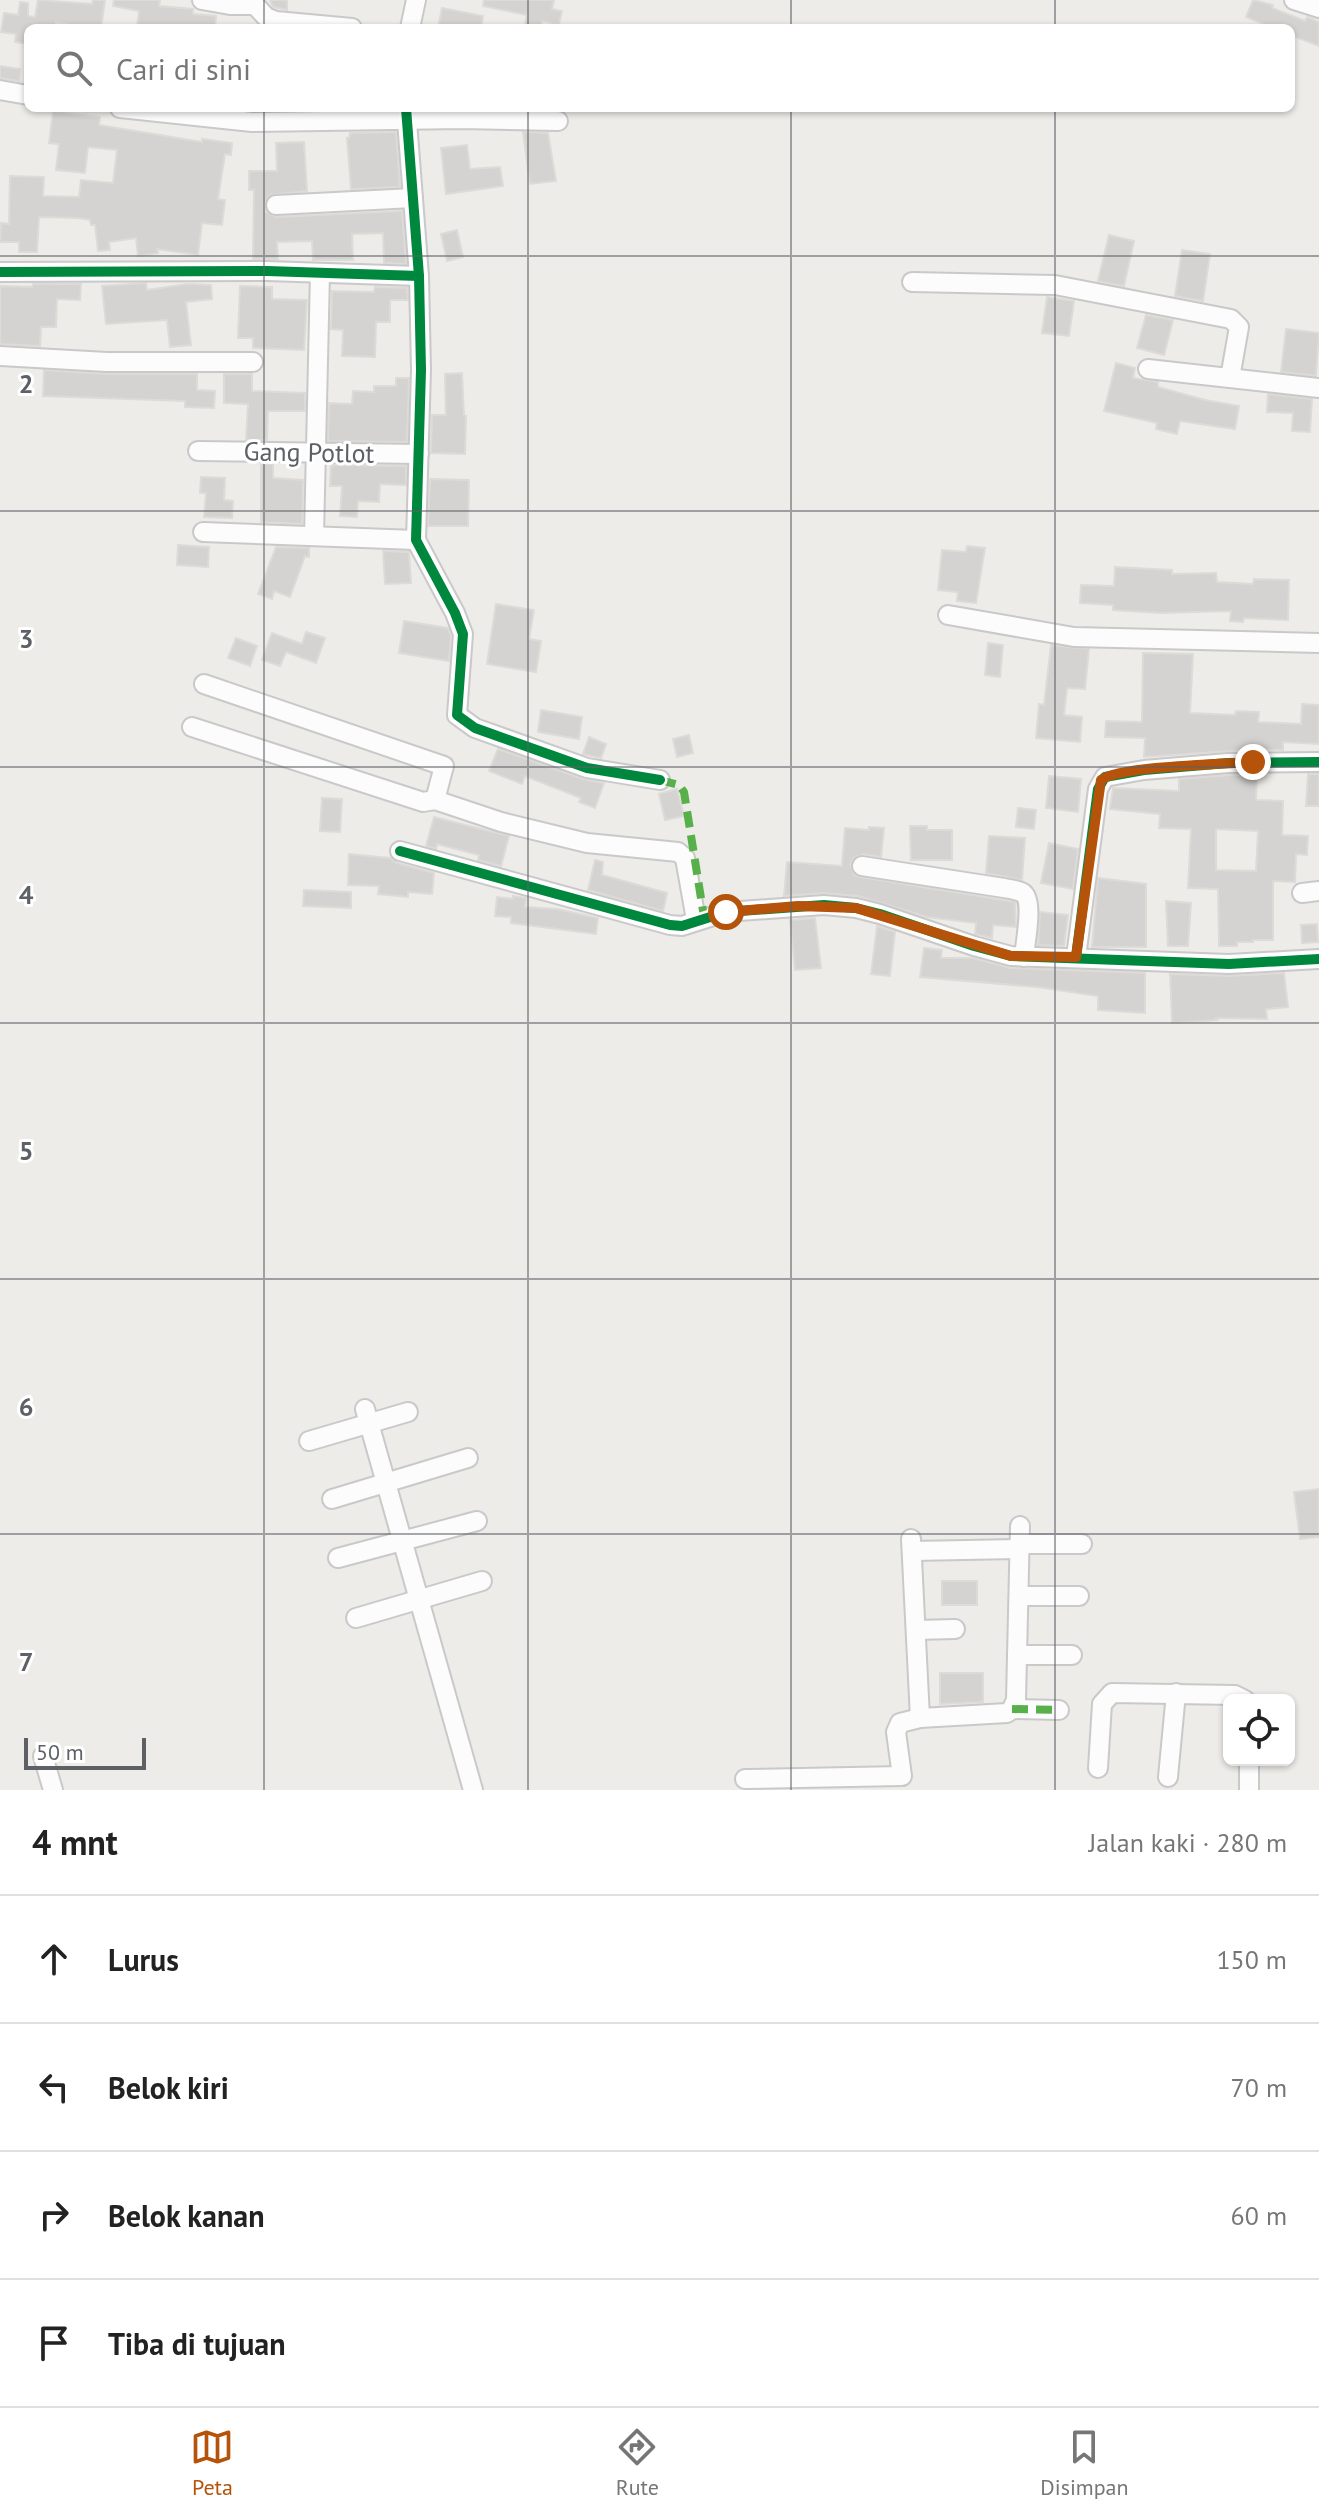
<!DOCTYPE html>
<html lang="id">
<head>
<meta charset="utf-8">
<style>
	:root { --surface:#fff; --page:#f2f2f2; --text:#222; --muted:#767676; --line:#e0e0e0; --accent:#b45309 }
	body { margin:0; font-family:"PT Sans",sans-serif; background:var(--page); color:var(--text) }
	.controls { position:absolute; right:24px; bottom:24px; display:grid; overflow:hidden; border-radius:12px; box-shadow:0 2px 6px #0004 }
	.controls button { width:72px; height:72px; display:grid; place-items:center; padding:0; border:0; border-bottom:2px solid var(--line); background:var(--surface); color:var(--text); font:40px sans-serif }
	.scale { position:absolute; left:24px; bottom:20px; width:122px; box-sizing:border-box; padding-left:8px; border:4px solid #5d6166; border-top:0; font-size:22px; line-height:28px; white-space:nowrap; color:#5d6166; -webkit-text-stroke:6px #fff; paint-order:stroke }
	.stop { position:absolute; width:24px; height:24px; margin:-18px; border:6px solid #b45309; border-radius:50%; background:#fff }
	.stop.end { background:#b45309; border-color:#fff; box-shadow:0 2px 8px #0008 }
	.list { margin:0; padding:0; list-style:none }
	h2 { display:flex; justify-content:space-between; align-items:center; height:104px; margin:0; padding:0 32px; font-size:34px }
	h2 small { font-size:26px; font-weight:400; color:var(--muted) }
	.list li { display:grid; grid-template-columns:52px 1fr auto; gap:24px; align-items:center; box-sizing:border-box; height:128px; padding:0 32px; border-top:2px solid var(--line) }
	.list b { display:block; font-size:30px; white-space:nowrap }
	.list em { font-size:26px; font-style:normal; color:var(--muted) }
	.icon { flex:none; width:44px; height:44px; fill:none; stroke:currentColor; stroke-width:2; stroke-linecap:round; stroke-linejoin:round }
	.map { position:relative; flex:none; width:1319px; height:1790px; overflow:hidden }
	.search { position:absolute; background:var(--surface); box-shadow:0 2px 6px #0004; left:24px; right:24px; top:24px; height:88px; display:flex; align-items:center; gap:20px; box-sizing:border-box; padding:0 28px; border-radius:12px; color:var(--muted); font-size:30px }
	.sheet { height:616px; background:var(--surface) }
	nav { display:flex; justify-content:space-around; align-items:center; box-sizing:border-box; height:112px; border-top:2px solid var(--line); background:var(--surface); font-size:22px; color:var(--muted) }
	nav a { display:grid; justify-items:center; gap:4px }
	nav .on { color:var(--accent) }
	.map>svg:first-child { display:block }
	.building { fill:#d4d3d1; stroke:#dddbd7; stroke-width:2; fill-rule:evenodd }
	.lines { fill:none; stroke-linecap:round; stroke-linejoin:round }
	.minor-casing { stroke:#c9c9c9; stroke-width:22 }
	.minor { stroke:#fcfcfc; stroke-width:18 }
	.quiet { stroke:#58b04a; stroke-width:8; stroke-dasharray:16 8; stroke-linecap:butt }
	.cycleway-casing { stroke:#fff; stroke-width:15 }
	.cycleway { stroke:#00873e; stroke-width:10 }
	.route { stroke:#b45309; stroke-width:10 }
	.grid { fill:none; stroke:#5d6166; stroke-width:2; stroke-opacity:0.55 }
	.labels { text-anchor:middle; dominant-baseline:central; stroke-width:6; stroke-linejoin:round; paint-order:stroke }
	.street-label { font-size:26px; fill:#5d6166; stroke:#fff }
	.grid-label { font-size:26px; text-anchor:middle; font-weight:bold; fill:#5d6166; stroke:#fff; stroke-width:6; stroke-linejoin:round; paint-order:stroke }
</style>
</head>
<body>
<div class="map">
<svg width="1319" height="1790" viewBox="0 0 1319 1790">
	<rect width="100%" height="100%" fill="#eeece8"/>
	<!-- building -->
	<g class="building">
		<path d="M38,0L92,4L93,0H105L101,28H84L56,22V28H28V44L15,42L16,34L1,32L4,13L18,15L20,2L28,3V16L35,17Z"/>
		<path d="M114,0H160L159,6L193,9V14L216,16L215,28H137L139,11L113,6Z"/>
		<path d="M270,0H287V10L273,7Z"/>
		<path d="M484,0H554L552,9L562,11L559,24L542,21L541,28H524L527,15L483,6Z"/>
		<path d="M1253,0L1273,5L1272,8L1305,21L1307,17L1319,22V46L1291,35V28H1274L1246,17Z"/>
		<path d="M442,8L483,16L481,28H438Z"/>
		<path d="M0,66L20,69L19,81L0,78Z"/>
		<path d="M53,112L100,117L99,125L202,142V139L232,143L231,155L225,154L218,199L225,200L222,225L202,223L198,255L157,249L158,253L138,256L136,238L109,242L110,250L98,251L95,225H91L90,220L78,218L39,217L37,252H19V242H0L1,223L9,224L10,176L44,177L43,196L79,197L81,180L113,183L117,150L88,147L85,173L56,170L59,144L49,143Z"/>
		<path d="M396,132L400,187L351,189L347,138H349L350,133Z"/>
		<path d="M523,132L548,133L556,181L530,184Z"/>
		<path d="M304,142L307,191L270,195L264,205L266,212L277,217L402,211L406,264L384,263L383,233L352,234L353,260H313L312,241L277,242L278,259H253L254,190H249V171H277L276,143Z"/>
		<path d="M467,145L470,169L500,167L503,186L446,194L441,148Z"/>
		<path d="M457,230L463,257L447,261L441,234Z"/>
		<path d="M1109,235L1134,241L1124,286L1098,281Z"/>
		<path d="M1182,250L1210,254L1203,301L1175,296Z"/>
		<path d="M146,283L147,290L187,284L211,285L212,299L186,302L191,345L170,347L167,320L106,324L102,286Z"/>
		<path d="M33,284H81L80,300L57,299L56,327H41L40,346L0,344V286L32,287Z"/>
		<path d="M240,286L272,287V299L307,300L304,350L253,348V338H238Z"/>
		<path d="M375,287L407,288L408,300H390V322H376L375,357L342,356L343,330L331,329L332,291L374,292Z"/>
		<path d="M1047,297L1074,301L1069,336L1042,333Z"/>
		<path d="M1146,315L1173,320L1164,355L1137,348Z"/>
		<path d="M1286,329L1319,333L1316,376L1281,372Z"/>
		<path d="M1116,363L1135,368L1133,378L1158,382V387L1205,400L1239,406L1235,429L1180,421L1177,434L1156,429L1157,423L1104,411Z"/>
		<path d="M44,370L107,374H197V390L215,391L214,408L185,407V401L43,396Z"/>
		<path d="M462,373L464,416H466L465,454L431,453L432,415H446L445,374Z"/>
		<path d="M224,374H252V391L305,393V411H268L267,440H246L248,404L224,403Z"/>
		<path d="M396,378H409L407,442L328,441L329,403L352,404L353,391L374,392V386H396Z"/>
		<path d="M1268,394L1312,399L1310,432L1292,431L1293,413L1267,412Z"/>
		<path d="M261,464H273V478L303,480L302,524L261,522Z"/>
		<path d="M331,465L406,466V485L380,484L379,502L358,501L357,517L340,516L342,486H330Z"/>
		<path d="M201,477L225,478L224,500L233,501L232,518L204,517L206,493H200Z"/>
		<path d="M430,479L469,480L468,526H428Z"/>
		<path d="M178,545L209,547L208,567L177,565Z"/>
		<path d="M967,546L985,548L976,603L957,601L958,592L938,590L942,550L966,552Z"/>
		<path d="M276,547L309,548V557L305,556L290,597L274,591L272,599L258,594Z"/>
		<path d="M383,551L409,552L411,583L385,584Z"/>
		<path d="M1115,567L1172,570V574L1216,573L1217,582L1253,584L1254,579L1289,580L1288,620L1244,618L1243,622L1230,621L1231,611L1161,613L1113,610V605L1080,603L1081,585L1114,586Z"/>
		<path d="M496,604L534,610L529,639L541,641L536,672L487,664Z"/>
		<path d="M404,621L448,628L451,636L449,661L399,653Z"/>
		<path d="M306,632L325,638L316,663L286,652L280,666L262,660L272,633L302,644Z"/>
		<path d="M236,638L257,646L250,666L228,658Z"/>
		<path d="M988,643L1003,645L1000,677L985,675Z"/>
		<path d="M1051,645L1089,649L1085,689L1067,688L1064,715L1082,717L1080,742L1036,738L1039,704L1044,705Z"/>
		<path d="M1143,653L1193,654L1190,713L1235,715L1236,711L1259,712L1258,722L1301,724L1302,704L1319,705V744L1283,742V750L1258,749L1144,757L1145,738L1105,737L1106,721L1142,722Z"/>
		<path d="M541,710L582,717L579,739L538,732Z"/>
		<path d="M689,735L693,753L677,757L673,739Z"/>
		<path d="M589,737L606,744L601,758L583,754Z"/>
		<path d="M498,749L583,779L604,783L595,808L579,802L581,798L525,776L522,784L489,771Z"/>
		<path d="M1308,774H1319V806H1306Z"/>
		<path d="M1229,775H1257L1256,800L1283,801L1282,835L1308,836L1307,855L1296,854L1295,882L1273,881V940H1253V942H1237V946H1219L1218,889L1188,888L1191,829L1159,828L1160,814L1110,809L1113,788L1179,791V779ZM1216,829L1258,831L1256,871L1216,870Z"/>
		<path d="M1049,776L1081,779L1078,812L1046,808Z"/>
		<path d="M677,789L684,816L665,820L659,794Z"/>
		<path d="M322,798L342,799L340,832L320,831Z"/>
		<path d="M1018,808L1036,810L1034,829L1016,827Z"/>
		<path d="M434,817L509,836L501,866L478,860L479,855L437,844L436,849L426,846Z"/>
		<path d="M910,826H927V830H952V860H911Z"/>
		<path d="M869,827L884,828L881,857L863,854L853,858L850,865L855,876L1015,902L1016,927L993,925L992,938L975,934L976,923L927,917L859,896L823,893L784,896L787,862L842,866L845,828L869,830Z"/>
		<path d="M989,836L1025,838L1022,880L986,873Z"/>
		<path d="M1049,843L1078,849L1073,889L1041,883Z"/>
		<path d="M349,854L390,858L397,863L434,873L432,894L408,892V897L378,894L379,886L348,885Z"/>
		<path d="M595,860L603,862L602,875L667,893L663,911L588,890Z"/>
		<path d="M1098,878L1146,884V947H1092Z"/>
		<path d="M304,890L351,892V908L303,906Z"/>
		<path d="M513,896L526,898L525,907L557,909L598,918L596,934L511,923V917L495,916L497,897L513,899Z"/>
		<path d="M1166,901L1191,903L1188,946H1168Z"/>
		<path d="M1040,912L1068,915L1064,946L1038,945Z"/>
		<path d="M815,918L821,968L795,970L790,920Z"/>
		<path d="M1317,924L1318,942L1302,943L1301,925Z"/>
		<path d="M877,926L895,932L890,976L871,974Z"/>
		<path d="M924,948L942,950L941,958H973L1011,968L1145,973V1013L1098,1010V996L1037,987L920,977Z"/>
		<path d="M1284,973L1288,1007L1266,1009L1267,1019L1216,1018L1217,1020L1172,1023L1170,974L1229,976Z"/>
		<path d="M1319,1489V1537L1300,1539L1294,1492Z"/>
		<rect x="942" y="1581" width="35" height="24"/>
		<path d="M940,1673H983V1702L940,1704Z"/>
	</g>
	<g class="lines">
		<defs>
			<g id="minor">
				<path d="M202,0L230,5H255L266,17L276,21L352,28"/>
				<path d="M1294,0L1319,8"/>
				<path d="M410,28L416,0"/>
				<path d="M0,90L28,95"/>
				<path d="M120,108L252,122L462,119L558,121"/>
				<path d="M406,108L419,276L421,370L416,540L455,613L463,634L457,715L475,728L587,768L660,780"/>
				<path d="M276,205L413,198"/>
				<path d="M0,272L267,271L419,276"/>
				<path d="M912,282L1055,285L1231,319L1239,327L1230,378"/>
				<path d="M0,356L107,362H253"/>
				<path d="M1148,369L1319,388"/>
				<path d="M198,451L419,454"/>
				<path d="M203,532L416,540"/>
				<path d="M314,536L320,273"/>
				<path d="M948,615L1074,637L1319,643"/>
				<path d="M204,684L444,766L435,800"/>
				<path d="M192,727L423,802L435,800L501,822L587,843L678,852L685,858L696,920"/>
				<path d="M400,851L670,925L682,926L726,912L824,905L856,908L880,914L974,946L1011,956L1229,964L1319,959"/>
				<path d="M862,866L1004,888C1010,889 1018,890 1023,893C1034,901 1025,944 1024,957"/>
				<path d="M1302,893L1319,891"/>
				<path d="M1076,957L1098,789L1105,777L1144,770L1228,763L1319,762"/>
				<path d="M365,1409L473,1790"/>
				<path d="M309,1441L408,1412"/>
				<path d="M332,1499L468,1458"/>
				<path d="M911,1539L920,1718"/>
				<path d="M1020,1544H1082"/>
				<path d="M912,1551L1019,1549"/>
				<path d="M338,1558L477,1521"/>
				<path d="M1019,1596H1079"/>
				<path d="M356,1618L482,1581"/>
				<path d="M916,1630L955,1629"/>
				<path d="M1017,1655H1072"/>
				<path d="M1012,1709L1016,1700L1020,1526"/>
				<path d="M43,1756L53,1790"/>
				<path d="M1249,1760V1790"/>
				<path d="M1098,1768L1102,1704L1112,1693L1235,1695L1245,1700"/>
				<path d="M1168,1777L1176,1693"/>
				<path d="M745,1779L902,1776L896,1732L900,1723L920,1718L1007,1713L1012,1709L1059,1710"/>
			</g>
		</defs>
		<!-- minor casing -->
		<use href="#minor" class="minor-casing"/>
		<!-- minor -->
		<use href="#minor" class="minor"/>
		<!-- quiet -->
		<g class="quiet">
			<path d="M660,780L679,785L684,792L704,917"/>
			<path d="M1012,1709L1059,1710"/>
		</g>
		<defs>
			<g id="cycleway">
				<path d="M406,108L419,276L421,370L416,540L455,613L463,634L457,715L475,728L587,768L660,780"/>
				<path d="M0,272L267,271L419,276"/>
				<path d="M400,851L670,925L682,926L726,912L824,905L856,908L880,914L974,946L1011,956L1229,964L1319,959"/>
				<path d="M1076,957L1098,789L1105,777L1144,770L1228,763L1319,762"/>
			</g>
		</defs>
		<!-- cycleway casing -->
		<use href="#cycleway" class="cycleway-casing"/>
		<!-- cycleway -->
		<use href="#cycleway" class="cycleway"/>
	</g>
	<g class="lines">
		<!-- route -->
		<path class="route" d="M726,912L798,906L856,908L1011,956L1076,957L1101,780C1119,766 1225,764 1253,762"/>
	</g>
	<!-- grid -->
	<path class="grid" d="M264,0V28M528,0V28M791,0V28M1055,0V28M264,108V1790M528,108V1790M791,108V1790M1055,108V1790M0,256H1319M0,511H1319M0,767H1319M0,1023H1319M0,1279H1319M0,1534H1319"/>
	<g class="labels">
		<!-- street labels -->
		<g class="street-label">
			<text transform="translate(309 452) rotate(1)">Gang Potlot</text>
		</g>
	</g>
	<g class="grid-label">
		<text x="26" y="393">2</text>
		<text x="26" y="648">3</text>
		<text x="26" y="904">4</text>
		<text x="26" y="1160">5</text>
		<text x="26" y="1416">6</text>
		<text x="26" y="1671">7</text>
	</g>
</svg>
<div class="controls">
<button><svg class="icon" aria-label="locate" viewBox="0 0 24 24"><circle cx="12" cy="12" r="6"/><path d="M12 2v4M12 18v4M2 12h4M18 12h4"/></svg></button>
</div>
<div class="scale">50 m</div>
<div class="stop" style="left:726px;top:912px"></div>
<div class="stop end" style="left:1253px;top:762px"></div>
<div class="search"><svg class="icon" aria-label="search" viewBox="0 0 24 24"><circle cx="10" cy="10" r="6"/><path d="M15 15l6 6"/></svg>Cari di sini</div>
</div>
<section class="sheet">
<h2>4 mnt<small>Jalan kaki · 280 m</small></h2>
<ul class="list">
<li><svg class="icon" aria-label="ahead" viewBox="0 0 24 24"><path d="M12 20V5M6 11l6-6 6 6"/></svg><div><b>Lurus</b></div><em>150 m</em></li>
<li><svg class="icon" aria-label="left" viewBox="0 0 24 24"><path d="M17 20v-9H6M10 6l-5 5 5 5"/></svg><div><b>Belok kiri</b></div><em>70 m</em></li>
<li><svg class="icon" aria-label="right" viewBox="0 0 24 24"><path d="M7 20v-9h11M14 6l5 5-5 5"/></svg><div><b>Belok kanan</b></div><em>60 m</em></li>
<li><svg class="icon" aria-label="arrive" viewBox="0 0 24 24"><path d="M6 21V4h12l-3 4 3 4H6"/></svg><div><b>Tiba di tujuan</b></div></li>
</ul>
</section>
<nav>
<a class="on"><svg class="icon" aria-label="map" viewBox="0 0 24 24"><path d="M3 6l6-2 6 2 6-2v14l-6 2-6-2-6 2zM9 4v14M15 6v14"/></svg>Peta</a>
<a><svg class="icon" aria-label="directions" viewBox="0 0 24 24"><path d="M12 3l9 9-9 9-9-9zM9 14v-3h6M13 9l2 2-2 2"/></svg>Rute</a>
<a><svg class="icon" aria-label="saved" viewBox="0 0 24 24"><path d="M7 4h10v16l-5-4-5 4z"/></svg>Disimpan</a>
</nav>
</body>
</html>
